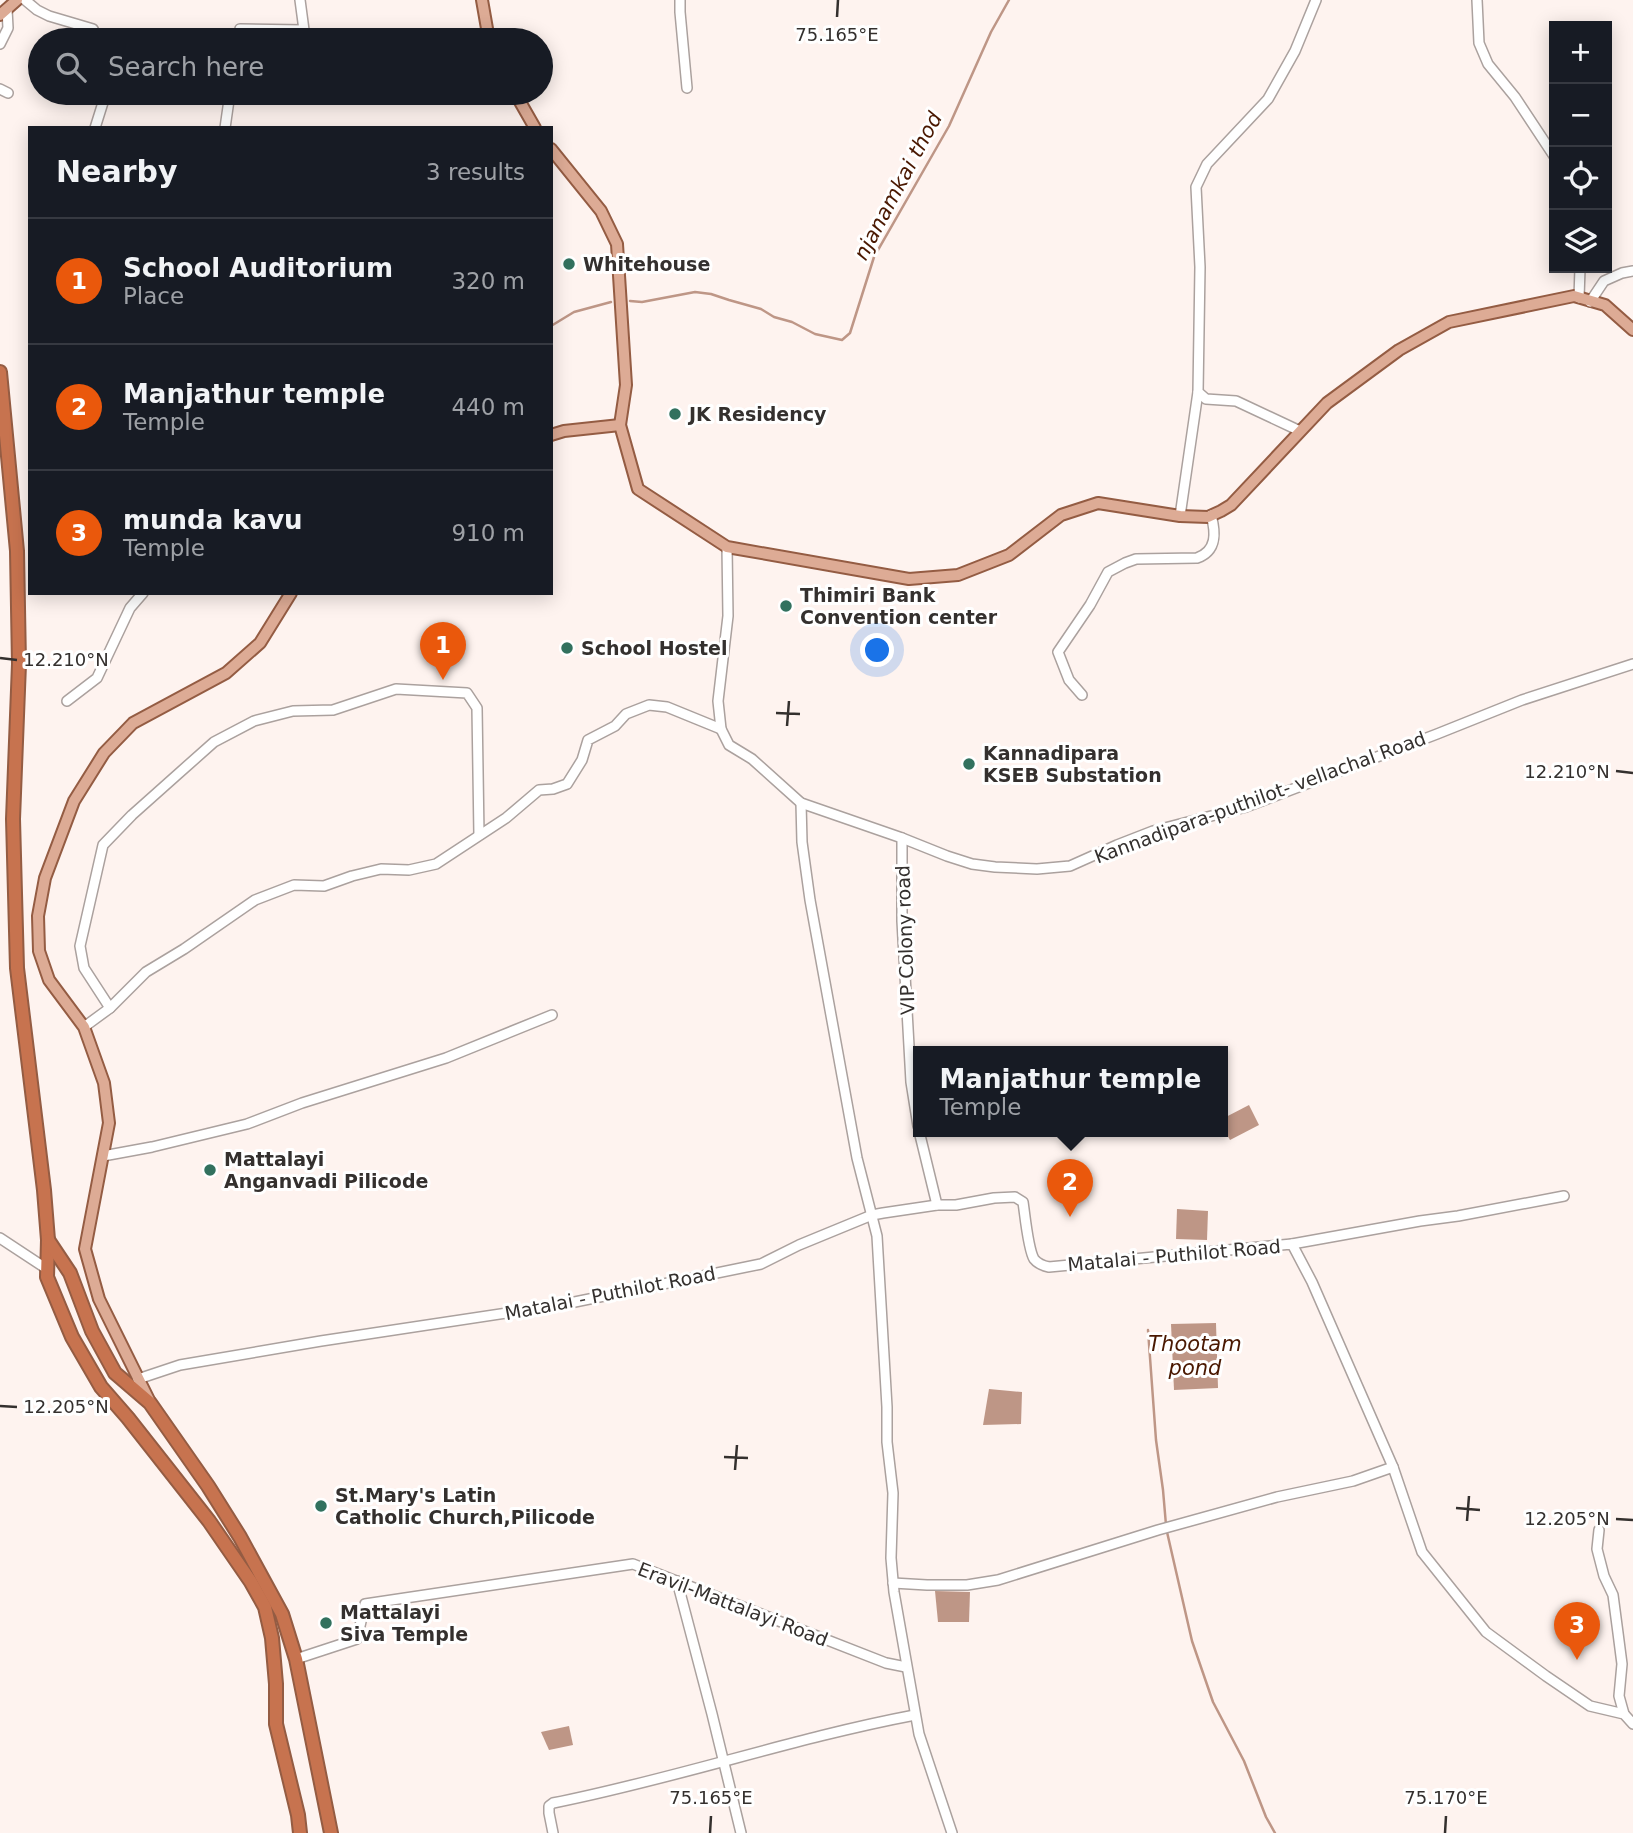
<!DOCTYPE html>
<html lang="en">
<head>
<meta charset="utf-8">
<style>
	:root { --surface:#171b24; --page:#242831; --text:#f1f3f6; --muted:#9ea1a6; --line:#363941; --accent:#ea580c }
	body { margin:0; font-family:"DejaVu Sans",sans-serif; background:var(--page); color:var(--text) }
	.controls { position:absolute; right:21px; top:21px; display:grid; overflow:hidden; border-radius:0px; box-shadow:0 4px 18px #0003 }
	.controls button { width:63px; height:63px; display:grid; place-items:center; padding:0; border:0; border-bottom:2px solid var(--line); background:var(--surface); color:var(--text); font:35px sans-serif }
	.you { position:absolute; left:878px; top:651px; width:24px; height:24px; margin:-18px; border:5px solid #fff; border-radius:50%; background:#1a73e8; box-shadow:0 0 0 10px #1a73e833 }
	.badge { display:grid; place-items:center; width:46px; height:46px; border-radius:50%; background:var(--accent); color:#fff; font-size:23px; font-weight:700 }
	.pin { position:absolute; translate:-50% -58px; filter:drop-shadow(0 2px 4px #0008) }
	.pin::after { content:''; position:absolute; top:37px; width:24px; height:21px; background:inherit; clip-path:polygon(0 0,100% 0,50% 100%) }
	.popup { position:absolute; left:913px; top:1046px; width:315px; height:91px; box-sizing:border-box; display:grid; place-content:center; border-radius:0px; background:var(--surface); filter:drop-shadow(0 2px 5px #0005); font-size:23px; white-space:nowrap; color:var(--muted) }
	.popup b { font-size:26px; color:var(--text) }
	.popup::after { content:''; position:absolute; left:50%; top:100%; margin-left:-14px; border:14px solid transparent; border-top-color:var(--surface) }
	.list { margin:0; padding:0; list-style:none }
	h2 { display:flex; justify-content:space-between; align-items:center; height:91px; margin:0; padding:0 28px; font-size:30px }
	h2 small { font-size:23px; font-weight:400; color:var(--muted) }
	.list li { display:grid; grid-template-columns:46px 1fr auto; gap:21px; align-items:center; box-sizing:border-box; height:126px; padding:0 28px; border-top:2px solid var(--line) }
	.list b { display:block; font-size:26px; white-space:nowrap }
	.list p { margin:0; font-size:23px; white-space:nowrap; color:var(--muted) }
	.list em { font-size:23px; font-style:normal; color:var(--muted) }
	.icon { flex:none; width:38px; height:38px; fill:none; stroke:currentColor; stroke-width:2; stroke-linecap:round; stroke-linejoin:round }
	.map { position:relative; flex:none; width:1633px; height:1833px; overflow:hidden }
	.search { position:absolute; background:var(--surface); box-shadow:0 4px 18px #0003; left:28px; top:28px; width:525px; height:77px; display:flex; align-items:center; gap:18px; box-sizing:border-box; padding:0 24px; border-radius:38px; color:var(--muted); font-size:26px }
	.panel { position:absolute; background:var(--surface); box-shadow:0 4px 18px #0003; left:28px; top:126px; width:525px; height:469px; border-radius:0px }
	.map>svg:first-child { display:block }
	.water { fill:#be9686 }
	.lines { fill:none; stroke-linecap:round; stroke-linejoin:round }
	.stream { stroke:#be9686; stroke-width:2.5 }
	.minor-casing { stroke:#aba19e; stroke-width:12 }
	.major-casing { stroke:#945c43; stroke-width:14 }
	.highway-casing { stroke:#945c43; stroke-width:16 }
	.minor { stroke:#fff; stroke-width:9 }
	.major { stroke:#ddab95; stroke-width:10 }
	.highway { stroke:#c7734f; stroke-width:12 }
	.ticks { fill:none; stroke:#34302e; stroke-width:2.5 }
	.poi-dot { fill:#32715e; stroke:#fff; stroke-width:2.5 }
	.labels { text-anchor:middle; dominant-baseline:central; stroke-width:6; stroke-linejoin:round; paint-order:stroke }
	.poi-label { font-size:19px; font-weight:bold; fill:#34302e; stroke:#fff; text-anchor:start }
	.street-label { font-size:19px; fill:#34302e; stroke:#fff }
	.water-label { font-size:21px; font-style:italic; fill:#4a1801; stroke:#fff }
	.ticks-label { font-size:18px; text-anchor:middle; fill:#34302e; stroke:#fff; stroke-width:6; stroke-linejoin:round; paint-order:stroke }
</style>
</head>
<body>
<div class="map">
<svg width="1633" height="1833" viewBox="0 0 1633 1833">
	<rect width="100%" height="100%" fill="#fef3ef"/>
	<!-- water -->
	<g class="water">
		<path d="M1249,1105L1259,1125L1230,1140L1222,1126V1119Z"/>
		<path d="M1177,1209L1208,1211L1207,1240L1176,1239Z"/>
		<path d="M1216,1323L1218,1388L1174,1390L1171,1324Z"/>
		<path d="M989,1389L1022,1392L1021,1424L983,1425Z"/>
		<path d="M935,1591L970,1592L969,1622H938Z"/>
		<path d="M569,1726L573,1745L549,1750L541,1732Z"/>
	</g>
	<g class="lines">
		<!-- stream -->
		<g class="stream">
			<path d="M630,301L642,302L695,292L711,294L729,300L761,309L774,317L792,322L815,334L842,340L850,333L874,257L949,126L991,32L1009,0"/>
			<path d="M551,326L574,312L611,302"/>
			<path d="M1148,1330L1156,1440L1163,1490L1166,1525"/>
			<path d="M1167,1532L1192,1641L1213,1702L1244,1761L1266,1817L1275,1833"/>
		</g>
		<defs>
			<g id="minor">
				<path d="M25,0L37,10L49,16L93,29L98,40"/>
				<path d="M680,0V12L687,88"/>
				<path d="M1477,0L1479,43L1488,64L1515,97L1554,156"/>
				<path d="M239,40L240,29L304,30L300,0"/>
				<path d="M0,44L8,28L7,9"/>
				<path d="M0,89L8,93"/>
				<path d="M95,128L106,93"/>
				<path d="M225,128L230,93"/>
				<path d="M1579,298L1580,268"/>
				<path d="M1590,302L1604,281L1622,273L1633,271"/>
				<path d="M1300,431L1236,401L1206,399L1198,392L1200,267L1196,187L1207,164L1268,99L1295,51L1316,0"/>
				<path d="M1180,516L1198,392"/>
				<path d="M727,547L728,616L718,701L721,729L729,745L752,759L801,803L902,838L947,856L972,864L995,867L1037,869L1070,866L1117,845L1153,831L1246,807L1437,734L1522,700L1633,664"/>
				<path d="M1082,695L1069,680L1058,652L1090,605L1108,572L1125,563L1136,559L1197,558C1217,551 1216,533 1211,515"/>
				<path d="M67,701L97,678L130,608L143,593"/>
				<path d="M801,803L802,842L810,900L857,1158L877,1236L887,1407V1442L893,1493L891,1558L894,1592L919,1734L952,1833"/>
				<path d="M902,838V921L911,1082L918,1126"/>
				<path d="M110,1008L84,968L80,946L103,845L132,815L178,774L214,742L254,721L293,711L333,710L396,689L467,693L477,708L479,835"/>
				<path d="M84,1027L110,1008L146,972L184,949L255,900L294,885L324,886L352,876L381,869L409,870L436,864L506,818L539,790L553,789L567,784L582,760L588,740L615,726L626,714L649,705L667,707L721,729"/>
				<path d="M919,1131L937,1205"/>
				<path d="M103,1156L152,1147L247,1124L302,1103L446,1058L552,1015"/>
				<path d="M0,1238L47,1269"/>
				<path d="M1292,1244L1420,1221L1458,1216L1564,1196"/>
				<path d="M138,1379L180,1365L321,1341L560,1305L761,1264L799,1245L872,1215L883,1213L937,1205H956L994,1198L1015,1197L1023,1202C1025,1215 1028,1249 1034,1259C1038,1264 1044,1266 1049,1267L1292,1244L1312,1282L1393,1467L1422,1552L1486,1632L1546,1676L1590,1706L1624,1714L1633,1724"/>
				<path d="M1599,1530L1597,1549L1604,1576L1613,1595L1618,1633L1622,1664L1619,1696L1624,1714"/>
				<path d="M677,1581L712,1714L741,1833"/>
				<path d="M893,1583L927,1585H967L998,1580L1158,1530L1277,1497L1353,1481L1393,1467"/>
				<path d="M296,1659L357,1639L365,1604L633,1564L886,1663L906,1667"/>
				<path d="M553,1833L549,1813V1806L553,1803C675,1779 793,1738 915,1715"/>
			</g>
			<g id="major">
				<path d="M482,0L489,40"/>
				<path d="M0,15L17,0"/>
				<path d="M515,93L535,128"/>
				<path d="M551,149L601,211L617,244L626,385L620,425L638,489L727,547L909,579L958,575L1009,555L1061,515L1098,503L1180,516L1208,517L1221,511L1231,505L1327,403L1399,350L1449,322L1574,296L1605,305L1633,330"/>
				<path d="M551,435L564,431L620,425"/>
				<path d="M149,1400L99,1299L85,1249L109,1123L104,1083L84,1027L49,980L39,951L38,916L45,878L74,801L104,753L133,723L226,673L260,643L291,593"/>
			</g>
			<g id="highway">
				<path d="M0,372L17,551L19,664L13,819L17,968L44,1190L48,1240L47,1277L72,1337L101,1387L128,1418L209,1521L251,1582L265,1607L272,1638L276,1684V1724L298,1815L300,1833"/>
				<path d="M48,1240L70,1273L92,1331L115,1373L150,1403L208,1486L240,1537L282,1614L296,1659L331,1833"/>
			</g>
		</defs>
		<!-- minor casing -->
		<use href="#minor" class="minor-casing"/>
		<!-- major casing -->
		<use href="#major" class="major-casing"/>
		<!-- highway casing -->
		<use href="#highway" class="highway-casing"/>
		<!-- minor -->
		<use href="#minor" class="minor"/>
		<!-- major -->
		<use href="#major" class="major"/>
		<!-- highway -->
		<use href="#highway" class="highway"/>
	</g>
	<!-- ticks -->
	<path class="ticks" d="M837,17L838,0M0,658L17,660M776,713L800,714M787,726L789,701M1616,771L1633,773M0,1406L17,1407M724,1457L748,1458M735,1470L737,1445M1456,1508L1480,1510M1616,1519L1633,1520M1467,1521L1469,1496M710,1833L711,1816M1445,1833L1446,1816"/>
	<!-- markers -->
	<g class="poi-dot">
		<circle cx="569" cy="264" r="7"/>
		<circle cx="675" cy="414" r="7"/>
		<circle cx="786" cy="606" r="7"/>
		<circle cx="567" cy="648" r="7"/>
		<circle cx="969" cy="764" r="7"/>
		<circle cx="210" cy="1170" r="7"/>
		<circle cx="321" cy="1506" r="7"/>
		<circle cx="326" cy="1623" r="7"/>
	</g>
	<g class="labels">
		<!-- poi labels -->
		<g class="poi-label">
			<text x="583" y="264">Whitehouse</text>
			<text x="689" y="414">JK Residency</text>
			<text x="800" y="595">Thimiri Bank<tspan x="800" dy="22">Convention center</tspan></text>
			<text x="581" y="648">School Hostel</text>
			<text x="983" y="753">Kannadipara<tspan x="983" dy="22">KSEB Substation</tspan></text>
			<text x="224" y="1159">Mattalayi<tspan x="224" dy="22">Anganvadi Pilicode</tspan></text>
			<text x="335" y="1495">St.Mary's Latin<tspan x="335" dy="22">Catholic Church,Pilicode</tspan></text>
			<text x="340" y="1612">Mattalayi<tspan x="340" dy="22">Siva Temple</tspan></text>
		</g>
		<!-- street labels -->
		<g class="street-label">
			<text transform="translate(1260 797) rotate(-20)">Kannadipara-puthilot- vellachal Road</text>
			<text transform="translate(905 940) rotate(-92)">VIP Colony road</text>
			<text transform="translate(1174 1255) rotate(-5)">Matalai - Puthilot Road</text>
			<text transform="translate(610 1293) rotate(-11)">Matalai - Puthilot Road</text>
			<text transform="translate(733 1604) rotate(21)">Eravil-Mattalayi Road</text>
		</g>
		<!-- water labels -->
		<g class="water-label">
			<text transform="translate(898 186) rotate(-62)">njanamkai thod</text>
			<text x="1195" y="1344">Thootam<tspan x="1195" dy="24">pond</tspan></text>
		</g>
	</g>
	<g class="ticks-label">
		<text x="837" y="41">75.165°E</text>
		<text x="66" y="666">12.210°N</text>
		<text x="1567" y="778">12.210°N</text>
		<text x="66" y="1413">12.205°N</text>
		<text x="1567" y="1525">12.205°N</text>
		<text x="711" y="1804">75.165°E</text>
		<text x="1446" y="1804">75.170°E</text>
	</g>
</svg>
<div class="controls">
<button>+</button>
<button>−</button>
<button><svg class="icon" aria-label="locate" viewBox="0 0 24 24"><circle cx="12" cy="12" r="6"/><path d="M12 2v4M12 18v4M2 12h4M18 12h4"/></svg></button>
<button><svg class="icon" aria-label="layers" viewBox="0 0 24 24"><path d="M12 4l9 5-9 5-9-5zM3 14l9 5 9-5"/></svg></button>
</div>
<div class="you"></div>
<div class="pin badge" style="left:443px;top:680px">1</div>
<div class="pin badge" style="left:1070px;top:1217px">2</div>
<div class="popup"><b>Manjathur temple</b>Temple</div>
<div class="pin badge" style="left:1577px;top:1660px">3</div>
<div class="search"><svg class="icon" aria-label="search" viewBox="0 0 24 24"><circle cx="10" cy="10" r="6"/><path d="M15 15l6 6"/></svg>Search here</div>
<section class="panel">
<h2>Nearby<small>3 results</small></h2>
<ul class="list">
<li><span class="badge">1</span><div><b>School Auditorium</b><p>Place</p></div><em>320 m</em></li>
<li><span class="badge">2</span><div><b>Manjathur temple</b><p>Temple</p></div><em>440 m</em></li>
<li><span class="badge">3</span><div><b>munda kavu</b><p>Temple</p></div><em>910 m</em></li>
</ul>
</section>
</div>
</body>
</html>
